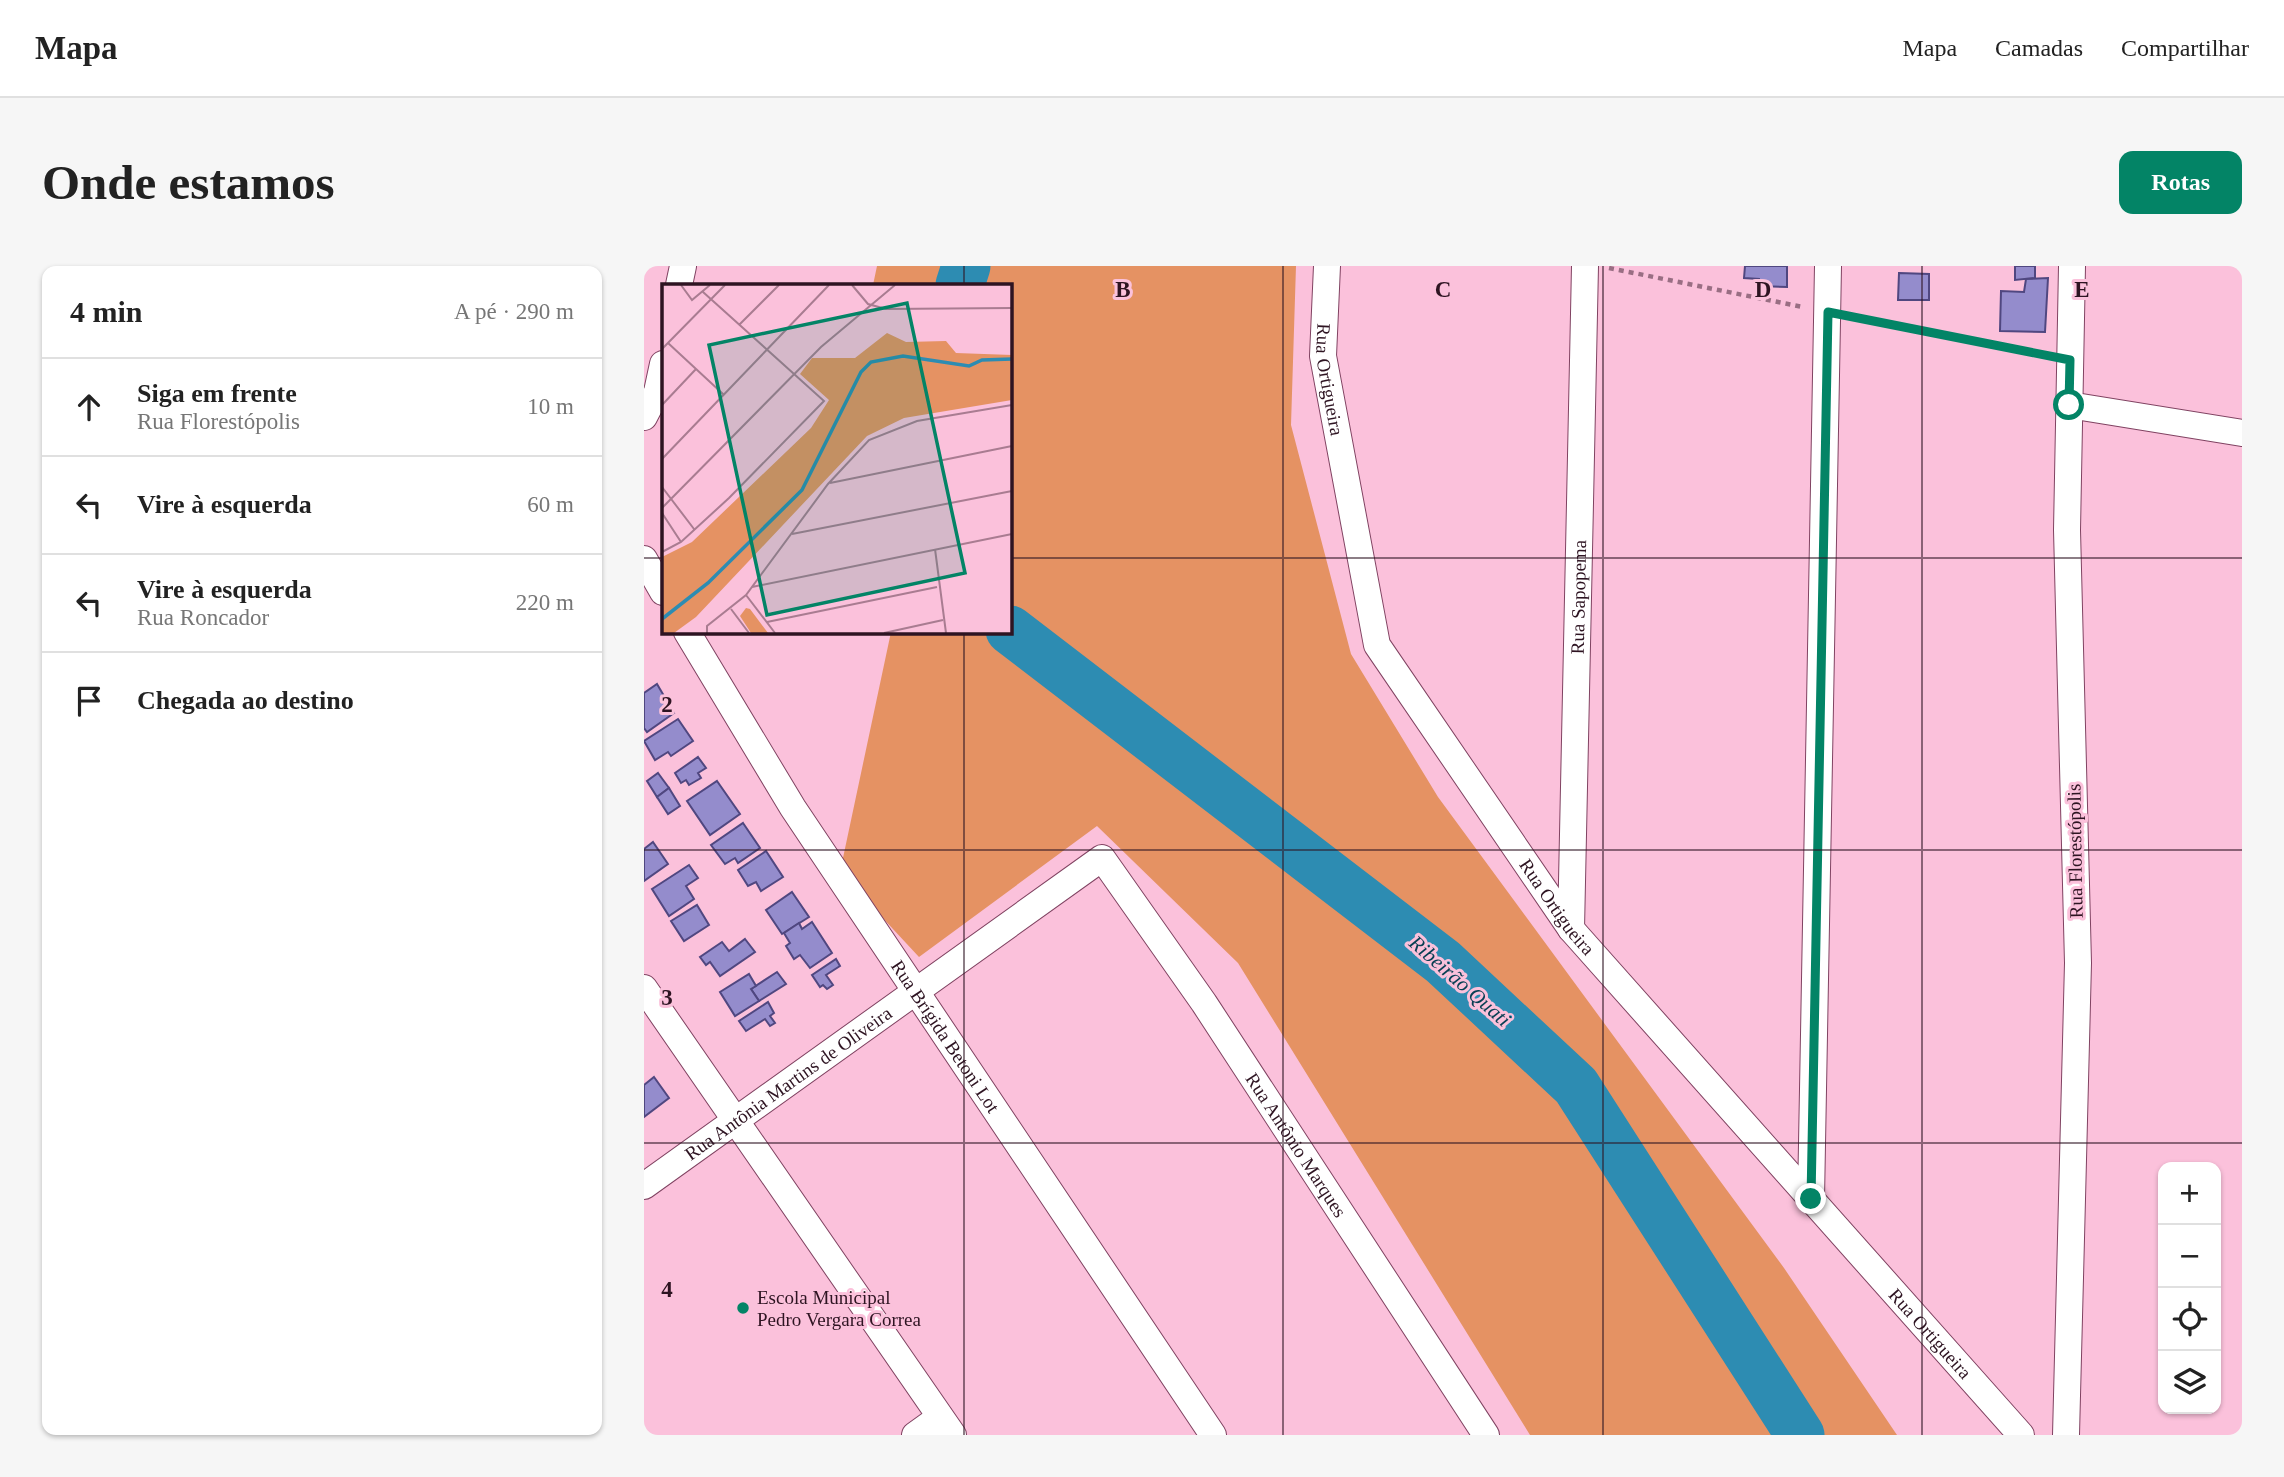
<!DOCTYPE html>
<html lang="pt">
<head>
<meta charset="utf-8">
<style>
	:root { --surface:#fff; --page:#f6f6f6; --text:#222; --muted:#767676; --line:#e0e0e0; --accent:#038466 }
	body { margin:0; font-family:"Times New Roman",serif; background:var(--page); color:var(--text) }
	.controls { position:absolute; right:21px; bottom:21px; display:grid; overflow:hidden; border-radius:14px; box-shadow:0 2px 5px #0004 }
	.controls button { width:63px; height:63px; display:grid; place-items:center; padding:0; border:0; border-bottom:2px solid var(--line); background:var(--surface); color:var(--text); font:35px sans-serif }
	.stop { position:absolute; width:21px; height:21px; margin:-16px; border:5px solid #038466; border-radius:50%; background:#fff }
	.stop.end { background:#038466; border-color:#fff; box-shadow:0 2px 7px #0008 }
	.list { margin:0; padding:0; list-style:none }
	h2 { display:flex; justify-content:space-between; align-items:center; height:91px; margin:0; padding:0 28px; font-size:30px }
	h2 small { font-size:23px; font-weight:400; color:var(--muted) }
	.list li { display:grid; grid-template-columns:46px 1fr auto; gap:21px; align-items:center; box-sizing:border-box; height:98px; padding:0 28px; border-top:2px solid var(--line) }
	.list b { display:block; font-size:26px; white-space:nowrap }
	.list p { margin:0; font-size:23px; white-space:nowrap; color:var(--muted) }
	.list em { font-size:23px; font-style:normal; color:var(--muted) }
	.icon { flex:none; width:38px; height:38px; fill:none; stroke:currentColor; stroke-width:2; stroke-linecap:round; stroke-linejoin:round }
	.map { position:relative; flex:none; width:1598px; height:1169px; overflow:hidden; border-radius:14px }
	header { display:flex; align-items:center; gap:42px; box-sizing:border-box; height:98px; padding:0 35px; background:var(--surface); border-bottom:2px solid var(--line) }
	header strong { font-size:33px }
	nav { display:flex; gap:38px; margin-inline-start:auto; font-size:24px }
	.intro { display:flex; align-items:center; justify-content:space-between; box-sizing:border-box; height:168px; padding:0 42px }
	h1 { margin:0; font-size:49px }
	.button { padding:18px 32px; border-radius:14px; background:var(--accent); color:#fff; font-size:24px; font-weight:700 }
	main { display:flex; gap:42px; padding:0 42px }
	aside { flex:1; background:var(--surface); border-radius:14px; box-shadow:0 2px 5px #0004 }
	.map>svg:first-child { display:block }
	.green { fill:#e59263 }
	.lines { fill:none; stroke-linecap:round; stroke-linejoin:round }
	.river { stroke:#2d8cb2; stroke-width:49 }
	.building { fill:#948ccc; stroke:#504780; stroke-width:2 }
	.minor-casing { stroke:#804362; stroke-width:28 }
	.path { stroke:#996e83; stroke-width:4.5; stroke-dasharray:5 5; stroke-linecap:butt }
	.minor { stroke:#fff; stroke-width:26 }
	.route { stroke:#038466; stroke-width:9 }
	.grid { fill:none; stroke:#2e1422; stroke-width:2; stroke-opacity:0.55 }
	.poi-dot { fill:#038466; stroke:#fbc1db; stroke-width:2.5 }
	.labels { text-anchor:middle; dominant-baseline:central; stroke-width:6; stroke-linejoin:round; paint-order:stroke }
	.street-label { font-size:19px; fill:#2e1422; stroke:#fbc1db }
	.poi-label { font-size:19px; fill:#2e1422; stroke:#fbc1db; text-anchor:start }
	.water-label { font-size:21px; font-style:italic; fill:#083f53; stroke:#fbc1db }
	.inset-river { fill:none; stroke:#2d8cb2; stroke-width:3.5 }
	.inset-road { fill:none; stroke:#a97c91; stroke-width:2 }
	.view { fill:#038466; fill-opacity:0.15; stroke:#038466; stroke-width:3.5 }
	.inset-edge { fill:none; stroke:#2e1422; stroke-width:3.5 }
	.grid-label { font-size:23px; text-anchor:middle; font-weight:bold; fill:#2e1422; stroke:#fbc1db; stroke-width:6; stroke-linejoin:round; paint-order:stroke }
</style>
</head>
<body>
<header>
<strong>Mapa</strong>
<nav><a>Mapa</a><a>Camadas</a><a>Compartilhar</a></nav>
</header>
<div class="intro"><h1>Onde estamos</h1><a class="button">Rotas</a></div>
<main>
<aside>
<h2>4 min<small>A pé · 290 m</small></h2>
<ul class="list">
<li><svg class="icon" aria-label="ahead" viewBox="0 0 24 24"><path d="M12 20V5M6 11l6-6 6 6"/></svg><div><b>Siga em frente</b><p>Rua Florestópolis</p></div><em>10 m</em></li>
<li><svg class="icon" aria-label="left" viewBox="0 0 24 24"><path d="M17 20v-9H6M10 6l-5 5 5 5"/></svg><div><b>Vire à esquerda</b></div><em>60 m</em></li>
<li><svg class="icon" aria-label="left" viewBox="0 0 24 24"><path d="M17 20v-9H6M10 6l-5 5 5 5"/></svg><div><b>Vire à esquerda</b><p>Rua Roncador</p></div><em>220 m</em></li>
<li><svg class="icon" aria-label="arrive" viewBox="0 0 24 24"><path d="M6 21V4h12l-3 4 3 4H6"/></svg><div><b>Chegada ao destino</b></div></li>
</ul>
</aside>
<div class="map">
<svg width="1598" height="1169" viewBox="0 0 1598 1169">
	<rect width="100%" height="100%" fill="#fbc1db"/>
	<!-- green -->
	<path class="green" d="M233,0H652L647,159L707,388L794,531L1140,1002L1253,1169H886L594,697L453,560L275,691L196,606L247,366H366V19H229Z"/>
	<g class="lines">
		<!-- river -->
		<g class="river">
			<path d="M316,19L322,0"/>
			<path d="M366,364L799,696L932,820L1156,1169"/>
		</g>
	</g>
	<!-- building -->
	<g class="building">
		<path d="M1101,0H1143V21L1115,20V13L1100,12Z"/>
		<path d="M1371,0H1391V12L1371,14Z"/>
		<path d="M1255,7L1285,8V34H1254Z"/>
		<path d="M1404,12L1401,66L1356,65L1357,25L1380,26L1382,13Z"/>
		<path d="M13,418L30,447L3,466L0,462V427Z"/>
		<path d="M34,453L49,475L27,490L24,486L11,494L0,475Z"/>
		<path d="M54,491L62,502L54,507L57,512L45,519L42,514L37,517L31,507Z"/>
		<path d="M14,507L25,522L13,531L3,515Z"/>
		<path d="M73,515L96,548L66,569L43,535Z"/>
		<path d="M25,522L36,540L24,548L13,531Z"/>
		<path d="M99,557L116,582L94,597L91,592L81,598L67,579Z"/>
		<path d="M9,576L24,598L0,615V583Z"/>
		<path d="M122,585L139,611L117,625L112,616L104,620L94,604Z"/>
		<path d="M45,599L54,612L42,620L50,633L25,650L8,623Z"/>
		<path d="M148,626L165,651L138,668L122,644Z"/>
		<path d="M53,639L65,659L40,675L27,655Z"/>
		<path d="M168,656L188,687L166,702L156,689L150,693L142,680L146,677L140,667L155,657L158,663Z"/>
		<path d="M101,673L111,686L76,710L66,696L62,699L56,691L78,676L85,685Z"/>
		<path d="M192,693L196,700L182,709L189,719L183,723L179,719L176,721L168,709Z"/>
		<path d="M133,706L142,718L115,735L107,723Z"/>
		<path d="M105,708L112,720L107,723L115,735L91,750L76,726Z"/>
		<path d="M124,736L130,747L126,750L131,757L126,760L121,753L102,765L95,755Z"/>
		<path d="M10,811L25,832L0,851V819Z"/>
	</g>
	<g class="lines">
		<defs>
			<g id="minor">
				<path id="s1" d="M683,0L679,90L733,379L927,663L1377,1169"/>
				<path d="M35,19L39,0"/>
				<path d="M1425,139L1598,167"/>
				<path d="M0,151L13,126L19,98"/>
				<path d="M0,293L19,326"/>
				<path id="s2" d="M43,366L149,542L569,1169"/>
				<path id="s3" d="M927,663L941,0"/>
				<path d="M0,722L309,1169"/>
				<path id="s4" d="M0,920L458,592L560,737L842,1169"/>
				<path d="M1167,933L1184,0"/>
				<path d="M271,1169L296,1151"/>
				<path d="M1422,1169L1434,697L1423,264L1428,0"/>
			</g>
		</defs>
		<!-- minor casing -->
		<use href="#minor" class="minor-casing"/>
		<!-- path -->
		<g class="path">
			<path d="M965,2L1159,41"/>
			<path d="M1209,51L1403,90"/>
		</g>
		<!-- minor -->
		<use href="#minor" class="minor"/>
	</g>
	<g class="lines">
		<!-- route -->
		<path class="route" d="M1167,933L1184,46L1426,94L1425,139"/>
	</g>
	<!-- grid -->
	<path class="grid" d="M320,0V19M639,0V1169M959,0V1169M1278,0V1169M0,292H19M366,292H1598M320,366V1169M0,584H1598M0,877H1598"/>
	<!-- markers -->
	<circle class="poi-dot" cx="99" cy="1042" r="7"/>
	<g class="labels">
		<!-- street labels -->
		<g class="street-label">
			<text stroke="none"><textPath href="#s1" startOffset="114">Rua Ortigueira</textPath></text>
			<text stroke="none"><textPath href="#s3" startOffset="332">Rua Sapopema</textPath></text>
			<text transform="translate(1431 585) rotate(-91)">Rua Florestópolis</text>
			<text stroke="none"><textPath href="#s1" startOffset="702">Rua Ortigueira</textPath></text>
			<text stroke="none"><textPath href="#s2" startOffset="480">Rua Brígida Betoni Lot</textPath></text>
			<text stroke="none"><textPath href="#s4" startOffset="177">Rua Antônia Martins de Oliveira</textPath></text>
			<text stroke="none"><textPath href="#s4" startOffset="910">Rua Antônio Marques</textPath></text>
			<text stroke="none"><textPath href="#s1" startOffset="1269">Rua Ortigueira</textPath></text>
		</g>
		<!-- poi labels -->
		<g class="poi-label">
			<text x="113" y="1031">Escola Municipal<tspan x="113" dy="22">Pedro Vergara Correa</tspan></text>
		</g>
		<!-- water labels -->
		<g class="water-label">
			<text transform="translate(816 715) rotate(41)">Ribeirão Quati</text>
		</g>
	</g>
	<!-- overview -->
	<g transform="translate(18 18)">
		<rect width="350" height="350" fill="#fbc1db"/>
		<path d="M225,49L244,58L284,57L294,69L350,71V116L242,134L205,152L34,333L12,349H0V273L30,258L149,144L167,116L138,90L150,74H193ZM84,324L88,325L106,349H89L78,332Z" fill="#e59263"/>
		<path class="inset-river" d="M0,335L46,299L140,206L199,88L209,78L241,72L307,82L320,76L350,75"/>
		<path class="inset-road" d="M19,1L30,16L48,1M190,1L206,20L224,25L350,24M77,41L117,1M6,59L61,110M0,65L63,1M0,121L34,85M0,175L167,1M168,199L350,162M0,203L32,245M0,224L159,63L233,1M0,229L19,258M130,250L350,207M273,265L284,349M0,268L19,258L67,214L162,117L41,8M90,303L350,250M84,311L113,349M69,325L87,349M105,338L275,303M45,349V342L84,311L166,200L207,156L255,137L350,121M222,349L281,336"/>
		<path class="view" d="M245,19L303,289L105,331L47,61Z"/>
		<rect width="350" height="350" class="inset-edge"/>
	</g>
	<g class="grid-label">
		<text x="479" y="31">B</text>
		<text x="799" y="31">C</text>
		<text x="1119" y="31">D</text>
		<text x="1438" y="31">E</text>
		<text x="23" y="446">2</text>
		<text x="23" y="739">3</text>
		<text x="23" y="1031">4</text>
	</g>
</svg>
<div class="controls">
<button>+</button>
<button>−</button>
<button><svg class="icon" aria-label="locate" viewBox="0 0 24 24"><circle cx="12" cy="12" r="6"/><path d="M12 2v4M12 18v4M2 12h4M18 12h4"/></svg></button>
<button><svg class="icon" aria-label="layers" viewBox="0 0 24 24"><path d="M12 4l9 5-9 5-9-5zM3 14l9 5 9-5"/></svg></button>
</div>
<div class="stop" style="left:1425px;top:139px"></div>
<div class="stop end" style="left:1167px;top:933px"></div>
</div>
</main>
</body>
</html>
